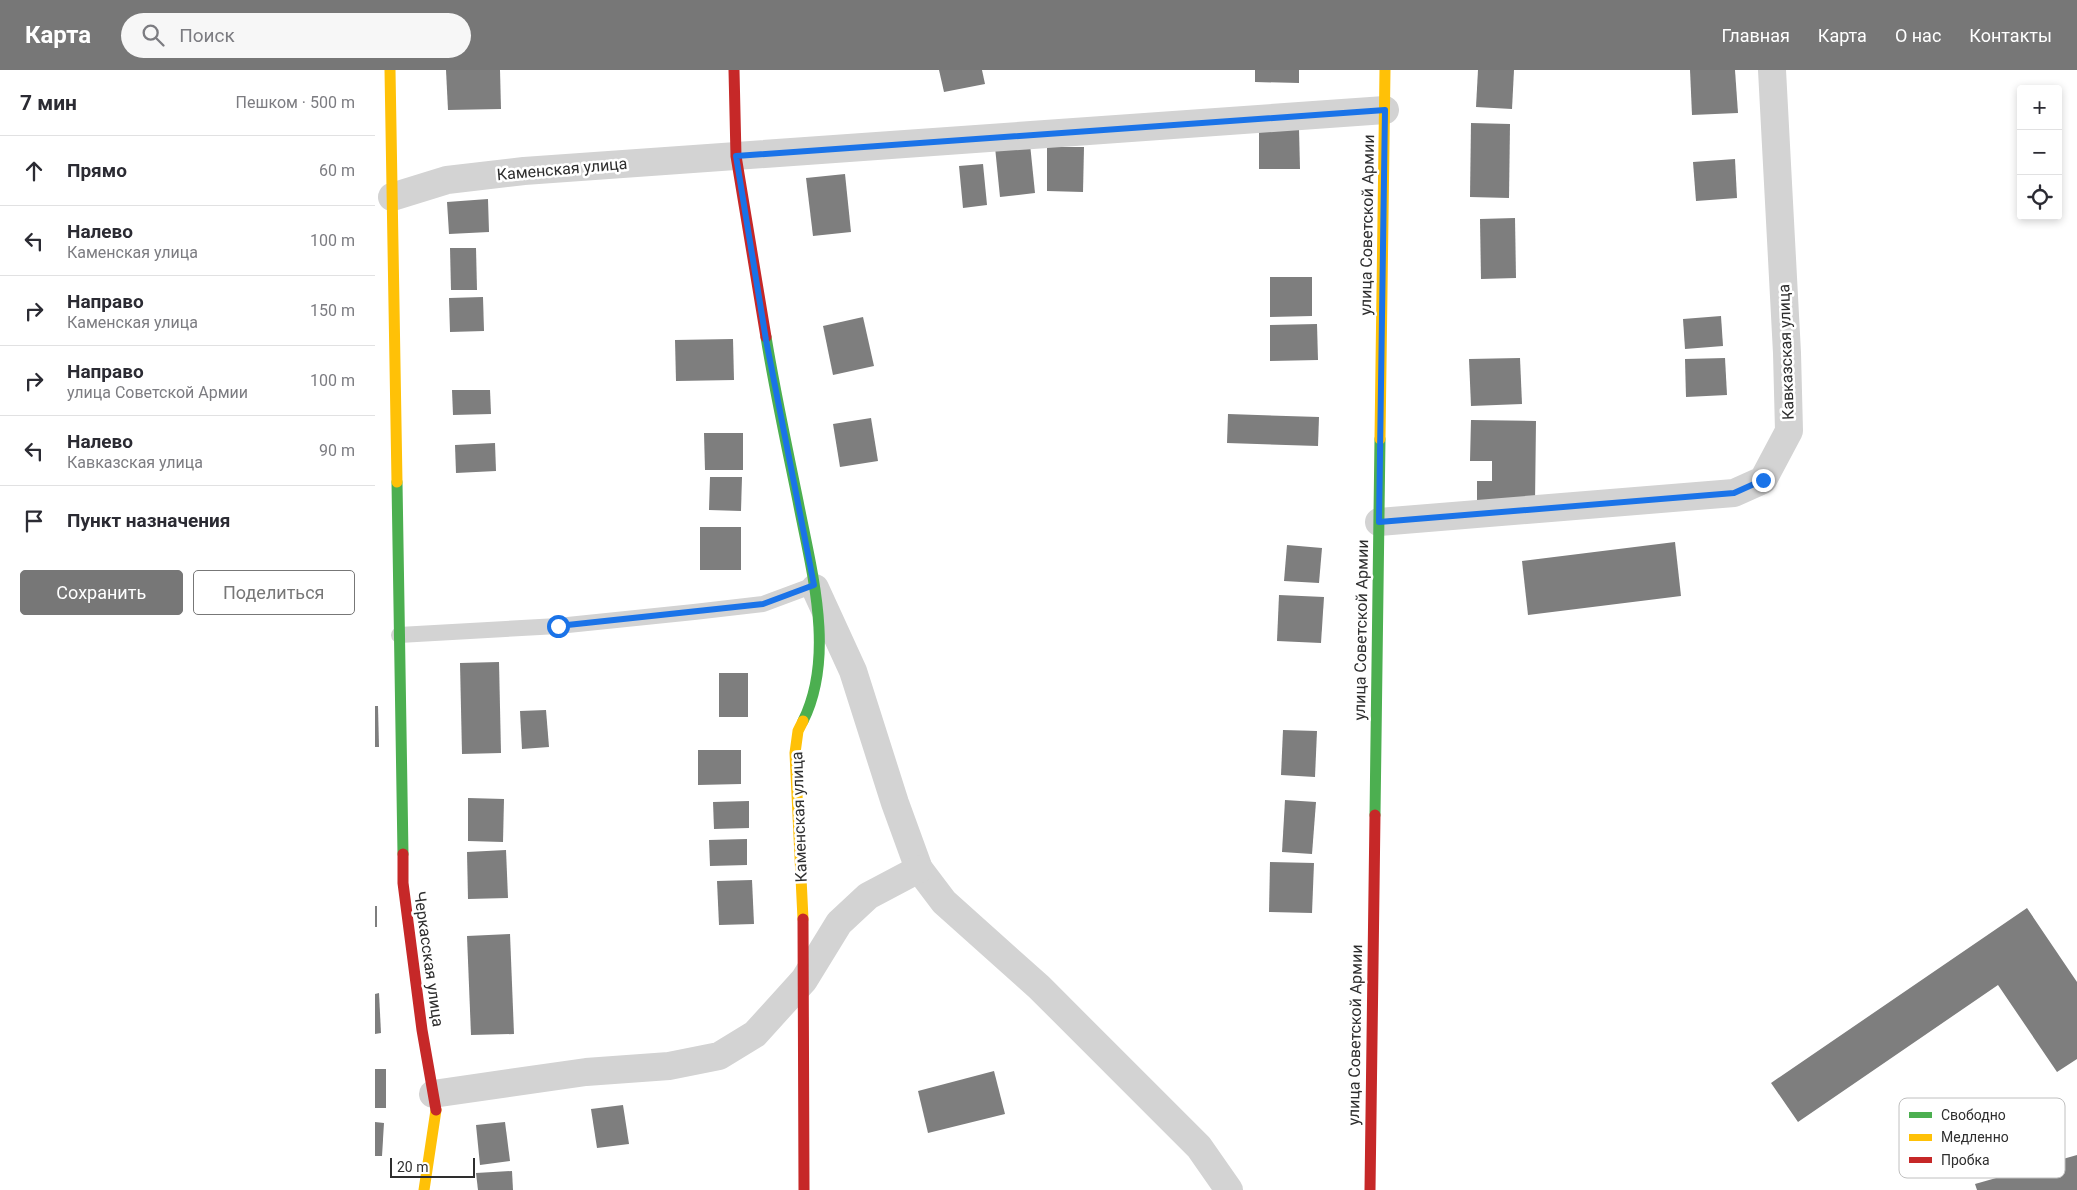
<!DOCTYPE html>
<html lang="ru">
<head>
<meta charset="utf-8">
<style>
	:root { --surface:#fff; --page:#f7f7f7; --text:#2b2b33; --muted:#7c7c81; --line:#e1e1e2; --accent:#777 }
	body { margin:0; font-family:Roboto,sans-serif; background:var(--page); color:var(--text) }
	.controls { position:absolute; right:15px; top:15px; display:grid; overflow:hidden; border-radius:5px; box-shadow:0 2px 8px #0003 }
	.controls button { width:45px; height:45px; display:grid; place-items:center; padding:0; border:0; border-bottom:1px solid var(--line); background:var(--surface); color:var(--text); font:25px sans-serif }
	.scale { position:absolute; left:15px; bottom:12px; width:85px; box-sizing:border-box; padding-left:5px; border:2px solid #2e2e2e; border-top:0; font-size:14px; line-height:18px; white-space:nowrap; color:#2e2e2e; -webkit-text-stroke:4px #fff; paint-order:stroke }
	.stop { position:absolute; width:15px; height:15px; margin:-11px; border:4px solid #1a73e8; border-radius:50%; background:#fff }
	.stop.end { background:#1a73e8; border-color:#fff; box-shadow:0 1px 5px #0008 }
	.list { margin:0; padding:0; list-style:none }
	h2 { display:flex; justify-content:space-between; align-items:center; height:65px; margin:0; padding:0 20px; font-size:21px }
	h2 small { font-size:16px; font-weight:400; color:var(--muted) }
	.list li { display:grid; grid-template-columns:32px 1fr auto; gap:15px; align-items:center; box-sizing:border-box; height:70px; padding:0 20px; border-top:1px solid var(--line) }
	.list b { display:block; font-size:19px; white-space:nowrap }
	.list p { margin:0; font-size:16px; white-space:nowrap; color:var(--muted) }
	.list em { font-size:16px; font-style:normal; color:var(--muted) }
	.actions { display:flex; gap:10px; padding:15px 20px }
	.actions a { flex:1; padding:11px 0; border:1px solid var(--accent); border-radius:5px; text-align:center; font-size:18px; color:var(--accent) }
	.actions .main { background:var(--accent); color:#fff }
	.icon { flex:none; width:28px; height:28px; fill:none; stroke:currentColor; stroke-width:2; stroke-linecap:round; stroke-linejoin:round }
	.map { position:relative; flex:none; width:1702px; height:1120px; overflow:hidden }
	header { display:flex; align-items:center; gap:30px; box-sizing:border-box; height:70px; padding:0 25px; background:var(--accent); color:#fff }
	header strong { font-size:24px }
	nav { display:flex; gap:28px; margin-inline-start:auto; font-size:18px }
	.search { width:350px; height:45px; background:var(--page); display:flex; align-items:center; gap:12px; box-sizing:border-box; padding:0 18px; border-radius:28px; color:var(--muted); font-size:19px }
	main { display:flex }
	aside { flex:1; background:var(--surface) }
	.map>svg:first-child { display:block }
	.building { fill:#7e7e7e }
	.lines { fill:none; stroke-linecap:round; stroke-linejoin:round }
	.lane { stroke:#d3d3d3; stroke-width:16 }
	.street { stroke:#d3d3d3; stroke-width:28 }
	.fast { stroke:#4caf50; stroke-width:11 }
	.slow { stroke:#ffc107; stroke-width:11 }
	.jam { stroke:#c62828; stroke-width:11 }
	.route { stroke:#1a73e8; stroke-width:6 }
	.labels { text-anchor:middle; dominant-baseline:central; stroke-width:5; stroke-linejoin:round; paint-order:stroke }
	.street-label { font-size:16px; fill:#2e2e2e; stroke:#fff }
	.key { fill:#fff; stroke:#c0c0c0; stroke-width:1 }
	.key-label { font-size:14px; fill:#2e2e2e }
</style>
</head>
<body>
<header>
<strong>Карта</strong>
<div class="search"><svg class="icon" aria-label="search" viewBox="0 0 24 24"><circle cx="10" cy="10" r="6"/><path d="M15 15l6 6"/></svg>Поиск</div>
<nav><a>Главная</a><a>Карта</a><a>О нас</a><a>Контакты</a></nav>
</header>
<main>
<aside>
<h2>7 мин<small>Пешком · 500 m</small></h2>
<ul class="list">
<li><svg class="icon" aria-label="ahead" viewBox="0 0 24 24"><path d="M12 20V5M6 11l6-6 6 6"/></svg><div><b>Прямо</b></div><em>60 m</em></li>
<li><svg class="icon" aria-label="left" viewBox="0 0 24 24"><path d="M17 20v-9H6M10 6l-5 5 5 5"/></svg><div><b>Налево</b><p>Каменская улица</p></div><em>100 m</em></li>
<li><svg class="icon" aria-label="right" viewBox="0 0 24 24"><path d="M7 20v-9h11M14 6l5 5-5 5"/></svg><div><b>Направо</b><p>Каменская улица</p></div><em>150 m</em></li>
<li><svg class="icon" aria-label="right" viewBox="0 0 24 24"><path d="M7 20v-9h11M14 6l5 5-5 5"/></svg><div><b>Направо</b><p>улица Советской Армии</p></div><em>100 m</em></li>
<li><svg class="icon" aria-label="left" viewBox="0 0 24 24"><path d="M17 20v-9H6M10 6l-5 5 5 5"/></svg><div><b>Налево</b><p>Кавказская улица</p></div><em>90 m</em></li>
<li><svg class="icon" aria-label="arrive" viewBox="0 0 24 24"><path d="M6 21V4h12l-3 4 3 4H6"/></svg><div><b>Пункт назначения</b></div></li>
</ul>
<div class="actions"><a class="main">Сохранить</a><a>Поделиться</a></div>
</aside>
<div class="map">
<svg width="1702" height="1120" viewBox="0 0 1702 1120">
	<rect width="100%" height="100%" fill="#fff"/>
	<!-- building -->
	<g class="building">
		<path d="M71,0H125L126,39L73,40Z"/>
		<path d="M564,0H607L610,14L569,22Z"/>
		<path d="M880,0H924V13L880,12Z"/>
		<path d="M1103,0H1139L1137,39L1101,37Z"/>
		<path d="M1315,0H1360L1363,43L1317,45Z"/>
		<path d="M1096,53L1135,54L1134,128L1095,127Z"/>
		<path d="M884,59H924L925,99H884Z"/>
		<path d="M655,74L660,123L625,127L620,77Z"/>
		<path d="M672,77H709L708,122L672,121Z"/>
		<path d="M1360,89L1362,128L1321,131L1318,92Z"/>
		<path d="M608,94L612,135L588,138L584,96Z"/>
		<path d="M470,104L476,162L438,166L431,108Z"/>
		<path d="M113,129L114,162L74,164L72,132Z"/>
		<path d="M1140,148L1141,208L1106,209L1105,149Z"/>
		<path d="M75,178H101L102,220H76Z"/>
		<path d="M895,207H937V246L895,247Z"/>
		<path d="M108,227L109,261L75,262L74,228Z"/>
		<path d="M1346,246L1348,276L1310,279L1308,249Z"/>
		<path d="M488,247L499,296L458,305L448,256Z"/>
		<path d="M942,254L943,290L895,291V255Z"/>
		<path d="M358,269L359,310L301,311L300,270Z"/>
		<path d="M1145,288L1147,334L1096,336L1094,289Z"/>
		<path d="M1350,288L1352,325L1311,327L1310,289Z"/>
		<path d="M77,320H115L116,344L78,345Z"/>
		<path d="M853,344L944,347L943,376L852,373Z"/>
		<path d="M496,348L503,391L465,397L458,354Z"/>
		<path d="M1096,350L1161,351L1160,433H1102V411H1117V391H1095Z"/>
		<path d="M329,363H368V400H330Z"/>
		<path d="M120,373L121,401L81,403L80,375Z"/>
		<path d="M335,407H367L366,441L334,440Z"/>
		<rect x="325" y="457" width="41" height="43"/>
		<path d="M1300,472L1306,526L1153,545L1147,491Z"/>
		<path d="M912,475L947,478L944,513L909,511Z"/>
		<path d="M904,525L949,527L946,573L902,571Z"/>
		<path d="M124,592L126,683L87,684L85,593Z"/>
		<rect x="344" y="603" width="29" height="44"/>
		<path d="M0,636H3L4,677H0Z"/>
		<path d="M171,640L174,677L147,679L145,641Z"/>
		<path d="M908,660L942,661L940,707L906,705Z"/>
		<path d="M323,680H366V714L323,715Z"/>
		<path d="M93,728L129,729L128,772L93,771Z"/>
		<path d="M910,730L941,732L937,784L907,782Z"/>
		<path d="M374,731V758L339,759L338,732Z"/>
		<path d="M372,769V795L335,796L334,770Z"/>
		<path d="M131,780L133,828L93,829L92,782Z"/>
		<path d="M895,792L939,793L937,843L894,842Z"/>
		<path d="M377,810L379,854L344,855L342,811Z"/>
		<rect x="0" y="836" width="2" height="21"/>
		<path d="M1652,838L1702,912V989L1682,1002L1623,915L1423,1052L1396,1013Z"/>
		<path d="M135,864L139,964L96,965L92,866Z"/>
		<path d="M4,923L6,963L0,964V924Z"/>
		<rect x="0" y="999" width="11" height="39"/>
		<path d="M619,1001L630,1044L553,1063L543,1021Z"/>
		<path d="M248,1035L254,1074L222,1078L216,1039Z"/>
		<path d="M0,1052L9,1053L7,1086H0Z"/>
		<path d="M130,1052L135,1091L105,1095L101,1055Z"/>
		<path d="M1702,1085V1120H1602L1600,1114Z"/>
		<path d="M137,1101L138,1120H103L101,1103Z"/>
	</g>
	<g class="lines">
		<!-- lane -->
		<path class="lane" d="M24,565L183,556L319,542L388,534L439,515"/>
		<!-- street -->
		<g class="street">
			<path d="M17,127L72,110L149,101L1010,40"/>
			<path d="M1004,452L1359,423L1388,410L1414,361L1412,283L1397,0"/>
			<path d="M440,518L478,601L520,733L544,799L569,832L664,917L824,1077L854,1120"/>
			<path d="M58,1024L211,1002L294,996L344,986L380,964L429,910L464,853L493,826L544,799"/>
		</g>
		<!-- fast -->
		<g class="fast">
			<path d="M391,267C400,322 412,377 423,431C436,499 461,585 428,651"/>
			<path d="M22,412L28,784"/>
			<path d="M1000,745L1005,369"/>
		</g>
		<!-- slow -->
		<g class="slow">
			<path d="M15,0L22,412"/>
			<path d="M1005,369L1010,0"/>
			<path d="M428,849L420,683L423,661L428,651"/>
			<path d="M49,1120L61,1040"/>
		</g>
		<!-- jam -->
		<g class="jam">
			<path d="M359,0L361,86L391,267"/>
			<path d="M28,784V813L47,960L61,1040"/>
			<path d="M428,849L429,1120"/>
			<path d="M995,1120L1000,745"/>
		</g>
	</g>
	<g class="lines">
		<!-- route -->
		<path class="route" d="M183,556L388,534L439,515L391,270L361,86L1010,40L1004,452L1359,423L1388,410"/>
	</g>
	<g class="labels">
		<!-- street labels -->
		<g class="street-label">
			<text transform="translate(187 99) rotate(-5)">Каменская улица</text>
			<text transform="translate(992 155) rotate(-89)">улица Советской Армии</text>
			<text transform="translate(1411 282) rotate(-92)">Кавказская улица</text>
			<text transform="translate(986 560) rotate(-89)">улица Советской Армии</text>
			<text transform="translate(424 747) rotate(-92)">Каменская улица</text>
			<text transform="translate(54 889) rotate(82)">Черкасская улица</text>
			<text transform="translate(980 965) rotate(-89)">улица Советской Армии</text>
		</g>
	</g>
	<!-- legend -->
	<rect x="1524" y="1028" width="166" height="80" rx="8" class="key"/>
	<rect x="1534" y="1042" width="23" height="6" fill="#4caf50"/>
	<rect x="1534" y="1064" width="23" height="7" fill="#ffc107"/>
	<rect x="1534" y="1087" width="23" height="6" fill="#c62828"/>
	<g class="key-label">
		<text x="1566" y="1050">Свободно</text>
		<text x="1566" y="1072">Медленно</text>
		<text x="1566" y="1095">Пробка</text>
	</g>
</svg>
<div class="controls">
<button>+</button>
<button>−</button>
<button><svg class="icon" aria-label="locate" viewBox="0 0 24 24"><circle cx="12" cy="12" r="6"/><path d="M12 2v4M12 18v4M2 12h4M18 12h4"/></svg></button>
</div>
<div class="scale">20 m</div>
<div class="stop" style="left:183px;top:556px"></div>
<div class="stop end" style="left:1388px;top:410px"></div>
</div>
</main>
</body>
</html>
